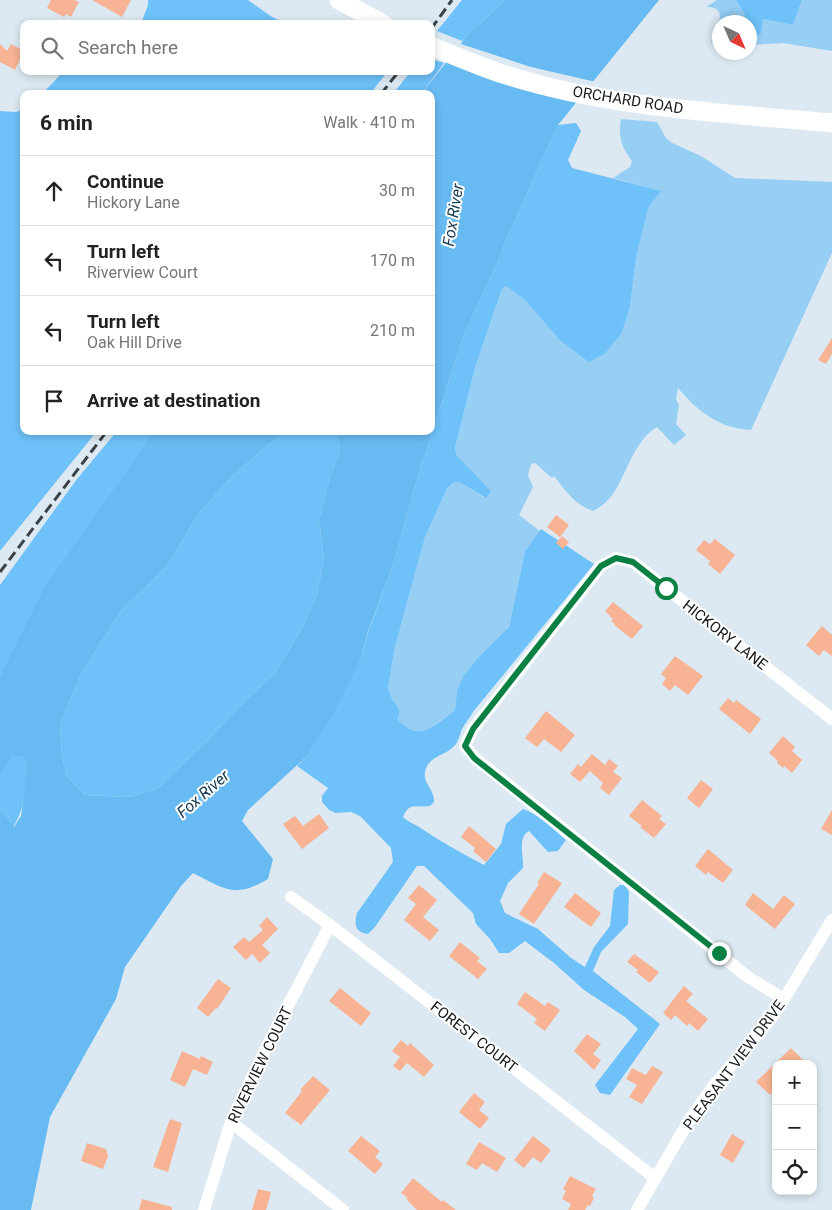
<!DOCTYPE html>
<html lang="en">
<head>
<meta charset="utf-8">
<style>
	:root { --surface:#fff; --page:#f2f2f2; --text:#222; --muted:#767676; --line:#e0e0e0 }
	body { margin:0; font-family:Roboto,sans-serif; background:var(--page); color:var(--text) }
	.controls { position:absolute; right:15px; bottom:15px; display:grid; overflow:hidden; border-radius:10px; box-shadow:0 2px 8px #0003 }
	.controls button { width:45px; height:45px; display:grid; place-items:center; padding:0; border:0; border-bottom:1px solid var(--line); background:var(--surface); color:var(--text); font:25px sans-serif }
	.compass { position:absolute; left:712px; top:15px; width:45px; height:45px; border-radius:50%; background:var(--surface); box-shadow:0 2px 8px #0003; rotate:136deg }
	.stop { position:absolute; width:15px; height:15px; margin:-11px; border:4px solid #0b8043; border-radius:50%; background:#fff }
	.stop.end { background:#0b8043; border-color:#fff; box-shadow:0 1px 5px #0008 }
	.list { margin:0; padding:0; list-style:none }
	h2 { display:flex; justify-content:space-between; align-items:center; height:65px; margin:0; padding:0 20px; font-size:21px }
	h2 small { font-size:16px; font-weight:400; color:var(--muted) }
	.list li { display:grid; grid-template-columns:32px 1fr auto; gap:15px; align-items:center; box-sizing:border-box; height:70px; padding:0 20px; border-top:1px solid var(--line) }
	.list b { display:block; font-size:19px; white-space:nowrap }
	.list p { margin:0; font-size:16px; white-space:nowrap; color:var(--muted) }
	.list em { font-size:16px; font-style:normal; color:var(--muted) }
	.icon { flex:none; width:28px; height:28px; fill:none; stroke:currentColor; stroke-width:2; stroke-linecap:round; stroke-linejoin:round }
	.map { position:relative; flex:none; width:832px; height:1210px; overflow:hidden }
	.search { position:absolute; background:var(--surface); box-shadow:0 2px 8px #0003; left:20px; top:20px; width:415px; height:55px; display:flex; align-items:center; gap:12px; box-sizing:border-box; padding:0 18px; border-radius:10px; color:var(--muted); font-size:19px }
	.panel { position:absolute; background:var(--surface); box-shadow:0 2px 8px #0003; left:20px; top:90px; width:415px; height:345px; border-radius:10px }
	.map>svg:first-child { display:block }
	.green { fill:#96cef4 }
	.forest { fill:#6ec1f9 }
	.water { fill:#68bbf2 }
	.pier { fill:#dce9f2 }
	.building { fill:#f7b393 }
	.lines { fill:none; stroke-linecap:round; stroke-linejoin:round }
	.street { stroke:#fff; stroke-width:12 }
	.primary { stroke:#fff; stroke-width:19 }
	.rail { stroke:#3c4146; stroke-width:3; stroke-dasharray:10 5; stroke-linecap:butt }
	.route { stroke:#0b8043; stroke-width:6 }
	.labels { text-anchor:middle; dominant-baseline:central; stroke-width:4; stroke-linejoin:round; paint-order:stroke }
	.street-label { font-size:15px; fill:#171b1e; stroke:#fff }
	.water-label { font-size:16px; font-style:italic; fill:#153950; stroke:#fff }
</style>
</head>
<body>
<div class="map">
<svg width="832" height="1210" viewBox="0 0 832 1210">
	<rect width="100%" height="100%" fill="#dce9f2"/>
	<!-- green -->
	<g class="green">
		<path d="M717,0H736L745,15L744,22H720L719,49L711,42C717,29 730,6 706,7Z"/>
		<path d="M802,0H832V51L783,43L750,45V40L761,34L763,19L793,25Z"/>
		<path d="M621,119L657,122L666,138L672,143L701,156L735,178L832,182V253L751,430C721,429 697,411 678,388L676,399L679,405L676,424L686,435L674,445L657,427C625,446 626,497 593,511C575,505 566,491 554,476L552,478L535,463L531,464L528,475L533,487L519,515L540,531L525,551L509,627L457,691L455,710C433,726 419,743 396,719L399,709L392,699L388,688L395,647L425,537L447,489L452,483L459,482L485,498L468,468L457,456L455,448L475,368L502,289L506,286L525,300L537,313L630,307L636,258L649,206L660,191L613,178L630,167L632,161C621,147 618,136 621,119Z"/>
	</g>
	<!-- forest -->
	<g class="forest">
		<path d="M148,0H248L272,17L288,24H141L148,5Z"/>
		<path d="M462,0H505L462,41L437,31Z"/>
		<path d="M736,0H802L793,25L763,19L761,34L750,40V22H744L745,15Z"/>
		<path d="M431,59L444,63L421,94H393L411,71H431Z"/>
		<path d="M64,71H388L370,94H42Z"/>
		<path d="M24,109V431H97L0,551V111L16,112Z"/>
		<path d="M576,123L581,131L568,160L572,168L661,191L649,206L636,258L630,307L621,334L604,354L589,362L561,341L525,300L506,286L502,289L475,368L455,448L457,456L491,491L486,498L459,482L452,483L447,489L425,537L395,647L388,688L392,699L399,709V715L397,719C419,743 434,726 455,710L457,691L463,677L478,658L509,627L525,551L541,529L594,564L473,712C470,718 465,723 462,729C460,734 459,739 456,744C447,756 428,755 425,772C423,784 435,790 434,802L430,806C417,808 409,801 403,817C408,822 413,823 419,827C440,841 461,853 484,865L501,844L506,824L523,809C540,815 552,828 566,840L558,851L548,852L529,831C517,837 524,857 523,868L508,883L500,901L505,913L538,929L571,958L585,967L594,947L610,926L614,890L620,885H625L629,892L628,924L601,952L593,971L660,1024L610,1095L600,1093L595,1085L638,1029L625,1017L584,990L554,963L525,941L509,953H499L490,939L476,924L473,913L424,866H417L375,927L368,934C355,932 354,925 357,913L393,862L391,848L360,816L351,812L336,813L329,810L322,802V796L328,788L297,766L306,757L361,659L367,635L393,565L417,479L465,332L498,262L504,245L558,125Z"/>
		<path d="M117,431H155L0,677V585L77,479Z"/>
		<path d="M285,431H337L340,450L329,480L319,520L324,558L317,594L303,627L276,672L241,705L209,739L157,789L128,797L85,795L67,777L62,756L60,724L80,676L120,612L166,567L200,512L232,476Z"/>
		<path d="M13,756H21L27,763C26,786 26,808 13,827L0,810V777L7,762Z"/>
	</g>
	<!-- water -->
	<path class="water" d="M505,0H659L558,125L504,245L498,262L465,332L417,479L393,565L367,634L361,659L334,713L306,757L248,810L242,821L273,859L268,879C234,899 225,889 193,873L181,886L125,967L116,999L50,1117L31,1210H0V810L14,827L21,816L25,790L27,763L21,756H13L7,763L0,777V677L46,585L155,431H285L232,476L200,512L166,567L120,612L80,676L60,724L62,756L67,777L85,795L128,797L157,789L209,739L241,705L276,672L303,627L317,594L324,558L319,520L329,480L340,450L337,431H431V94H421L466,37Z"/>
	<!-- pier -->
	<path class="pier" d="M458,43L531,67L596,82L581,102L443,61Z"/>
	<!-- building -->
	<g class="building">
		<path d="M51,0H74L79,2L71,17L66,14L64,17L47,8Z"/>
		<path d="M92,0H131L122,17Z"/>
		<path d="M0,44L7,51L11,44L24,51L15,70L0,62Z"/>
		<path d="M832,338V354L826,364L818,360Z"/>
		<path d="M556,515L569,525L560,537L547,527Z"/>
		<path d="M562,536L569,542L563,549L556,543Z"/>
		<path d="M715,539L735,555L720,574L708,564L710,561L696,550L704,540L710,544Z"/>
		<path d="M613,602L643,626L632,639L614,625L615,624L611,621L613,619L605,611Z"/>
		<path d="M822,626L832,635V656L824,650L819,656L806,645Z"/>
		<path d="M675,656L703,676L688,695L675,685L670,691L662,684L666,678L661,674Z"/>
		<path d="M728,698L734,703L736,700L761,719L750,734L719,709Z"/>
		<path d="M546,711L575,735L561,752L544,739L537,747L525,738Z"/>
		<path d="M783,736L795,747L792,751L802,760L792,773L784,766L783,768L777,763L778,761L769,753Z"/>
		<path d="M592,754L605,765L609,759L618,766L613,772L622,778L609,795L600,788L603,783L590,771L580,782L570,774L578,764L581,767Z"/>
		<path d="M701,780L713,789L699,808L687,798Z"/>
		<path d="M642,800L662,816L659,819L666,824L654,838L640,827L642,826L629,816Z"/>
		<path d="M832,810V835L821,829Z"/>
		<path d="M319,814L329,828L302,849L283,824L295,816L303,826Z"/>
		<path d="M469,826L496,849L486,862L473,851L475,848L461,837Z"/>
		<path d="M708,849L733,870L723,883L708,872L706,875L695,866Z"/>
		<path d="M544,872L562,883L534,924L519,914L539,884L537,883Z"/>
		<path d="M419,885L437,900L423,917L439,930L430,941L404,920L416,904L408,898Z"/>
		<path d="M575,893L601,913L591,927L564,907Z"/>
		<path d="M753,893L773,909L784,895L795,904L775,929L745,905Z"/>
		<path d="M267,917L278,929L262,945L270,953L260,963L252,954L246,960L233,947L244,937L249,942L263,930L259,926Z"/>
		<path d="M460,942L480,958L477,961L487,969L478,979L449,956Z"/>
		<path d="M634,954L659,972L650,983L636,972L638,970L627,962Z"/>
		<path d="M218,979L231,988L217,1009L216,1008L208,1017L197,1008Z"/>
		<path d="M684,986L693,994L686,1001L708,1019L698,1031L689,1023L687,1026L675,1015L671,1020L663,1013Z"/>
		<path d="M340,988L371,1013L361,1026L329,1001Z"/>
		<path d="M525,992L545,1006L548,1002L560,1010L545,1031L534,1023L537,1019L517,1004Z"/>
		<path d="M587,1034L601,1044L593,1054L601,1060L594,1070L574,1051Z"/>
		<path d="M401,1040L408,1046L410,1043L434,1065L424,1077L407,1063L400,1071L393,1066L400,1057L392,1051Z"/>
		<path d="M791,1048L807,1064H776V1089L770,1095L756,1082Z"/>
		<path d="M182,1051L200,1059L201,1056L213,1062L207,1075L193,1069L185,1087L170,1080Z"/>
		<path d="M652,1066L663,1072L642,1104L629,1097L637,1085L626,1079L632,1068L646,1075Z"/>
		<path d="M313,1076L330,1090L301,1125L285,1113L302,1091L300,1090Z"/>
		<path d="M474,1093L485,1102L479,1110L489,1118L480,1129L459,1112Z"/>
		<path d="M170,1119L182,1123L168,1172L153,1167Z"/>
		<path d="M732,1134L745,1142L733,1163L720,1155Z"/>
		<path d="M361,1136L380,1151L375,1157L383,1164L375,1174L348,1151Z"/>
		<path d="M533,1136L551,1150L541,1163L533,1157L524,1168L514,1160Z"/>
		<path d="M479,1142L506,1158L497,1172L482,1163L477,1170L466,1164Z"/>
		<path d="M87,1143L106,1149L108,1156L103,1169L81,1161Z"/>
		<path d="M570,1176L596,1189L592,1196L594,1198L590,1206L588,1205L585,1210H568L571,1204L562,1199L566,1191L563,1189Z"/>
		<path d="M413,1178L442,1202L443,1200L456,1210H417L406,1199L408,1198L401,1193Z"/>
		<path d="M258,1189L271,1192L266,1210H252Z"/>
		<path d="M142,1199L172,1207V1210H139Z"/>
	</g>
	<g class="lines">
		<!-- street -->
		<g class="street">
			<path d="M291,897L330,925L655,1178"/>
			<path d="M784,999L748,977L475,758L465,746L473,729L601,566L616,558L633,562L832,719"/>
			<path d="M231,1122L343,1210"/>
			<path d="M204,1210L231,1122L267,1046L330,925"/>
			<path d="M637,1210L691,1117L715,1084L769,1021L784,999L832,920"/>
		</g>
		<!-- primary -->
		<g class="primary">
			<path d="M339,0L383,24"/>
			<path d="M431,46C456,56 480,67 506,75C609,108 724,113 832,123"/>
		</g>
		<!-- rail -->
		<g class="rail">
			<path d="M431,29L452,0"/>
			<path d="M381,94L399,71"/>
			<path d="M0,572L107,431"/>
		</g>
	</g>
	<g class="lines">
		<!-- route -->
		<path class="route" d="M666,588L633,562L616,558L601,566L473,729L465,746L474,758L719,953"/>
	</g>
	<g class="labels">
		<!-- street labels -->
		<g class="street-label">
			<text transform="translate(628 100) rotate(9)">ORCHARD ROAD</text>
			<text transform="translate(725 635) rotate(38)">HICKORY LANE</text>
			<text transform="translate(474 1037) rotate(38)">FOREST COURT</text>
			<text transform="translate(260 1065) rotate(-64)">RIVERVIEW COURT</text>
			<text transform="translate(734 1065) rotate(-53)">PLEASANT VIEW DRIVE</text>
		</g>
		<!-- water labels -->
		<g class="water-label">
			<text transform="translate(453 215) rotate(-81)">Fox River</text>
			<text transform="translate(203 794) rotate(-41)">Fox River</text>
		</g>
	</g>
</svg>
<div class="controls">
<button>+</button>
<button>−</button>
<button><svg class="icon" aria-label="locate" viewBox="0 0 24 24"><circle cx="12" cy="12" r="6"/><path d="M12 2v4M12 18v4M2 12h4M18 12h4"/></svg></button>
</div>
<svg class="compass" viewBox="-18 -18 36 36"><path d="M0-13l5 13h-10z" fill="#e53935"/><path d="M0 13l5-13h-10z" fill="#767676"/></svg>
<div class="stop" style="left:666px;top:588px"></div>
<div class="stop end" style="left:719px;top:953px"></div>
<div class="search"><svg class="icon" aria-label="search" viewBox="0 0 24 24"><circle cx="10" cy="10" r="6"/><path d="M15 15l6 6"/></svg>Search here</div>
<section class="panel">
<h2>6 min<small>Walk · 410 m</small></h2>
<ul class="list">
<li><svg class="icon" aria-label="ahead" viewBox="0 0 24 24"><path d="M12 20V5M6 11l6-6 6 6"/></svg><div><b>Continue</b><p>Hickory Lane</p></div><em>30 m</em></li>
<li><svg class="icon" aria-label="left" viewBox="0 0 24 24"><path d="M17 20v-9H6M10 6l-5 5 5 5"/></svg><div><b>Turn left</b><p>Riverview Court</p></div><em>170 m</em></li>
<li><svg class="icon" aria-label="left" viewBox="0 0 24 24"><path d="M17 20v-9H6M10 6l-5 5 5 5"/></svg><div><b>Turn left</b><p>Oak Hill Drive</p></div><em>210 m</em></li>
<li><svg class="icon" aria-label="arrive" viewBox="0 0 24 24"><path d="M6 21V4h12l-3 4 3 4H6"/></svg><div><b>Arrive at destination</b></div></li>
</ul>
</section>
</div>
</body>
</html>
